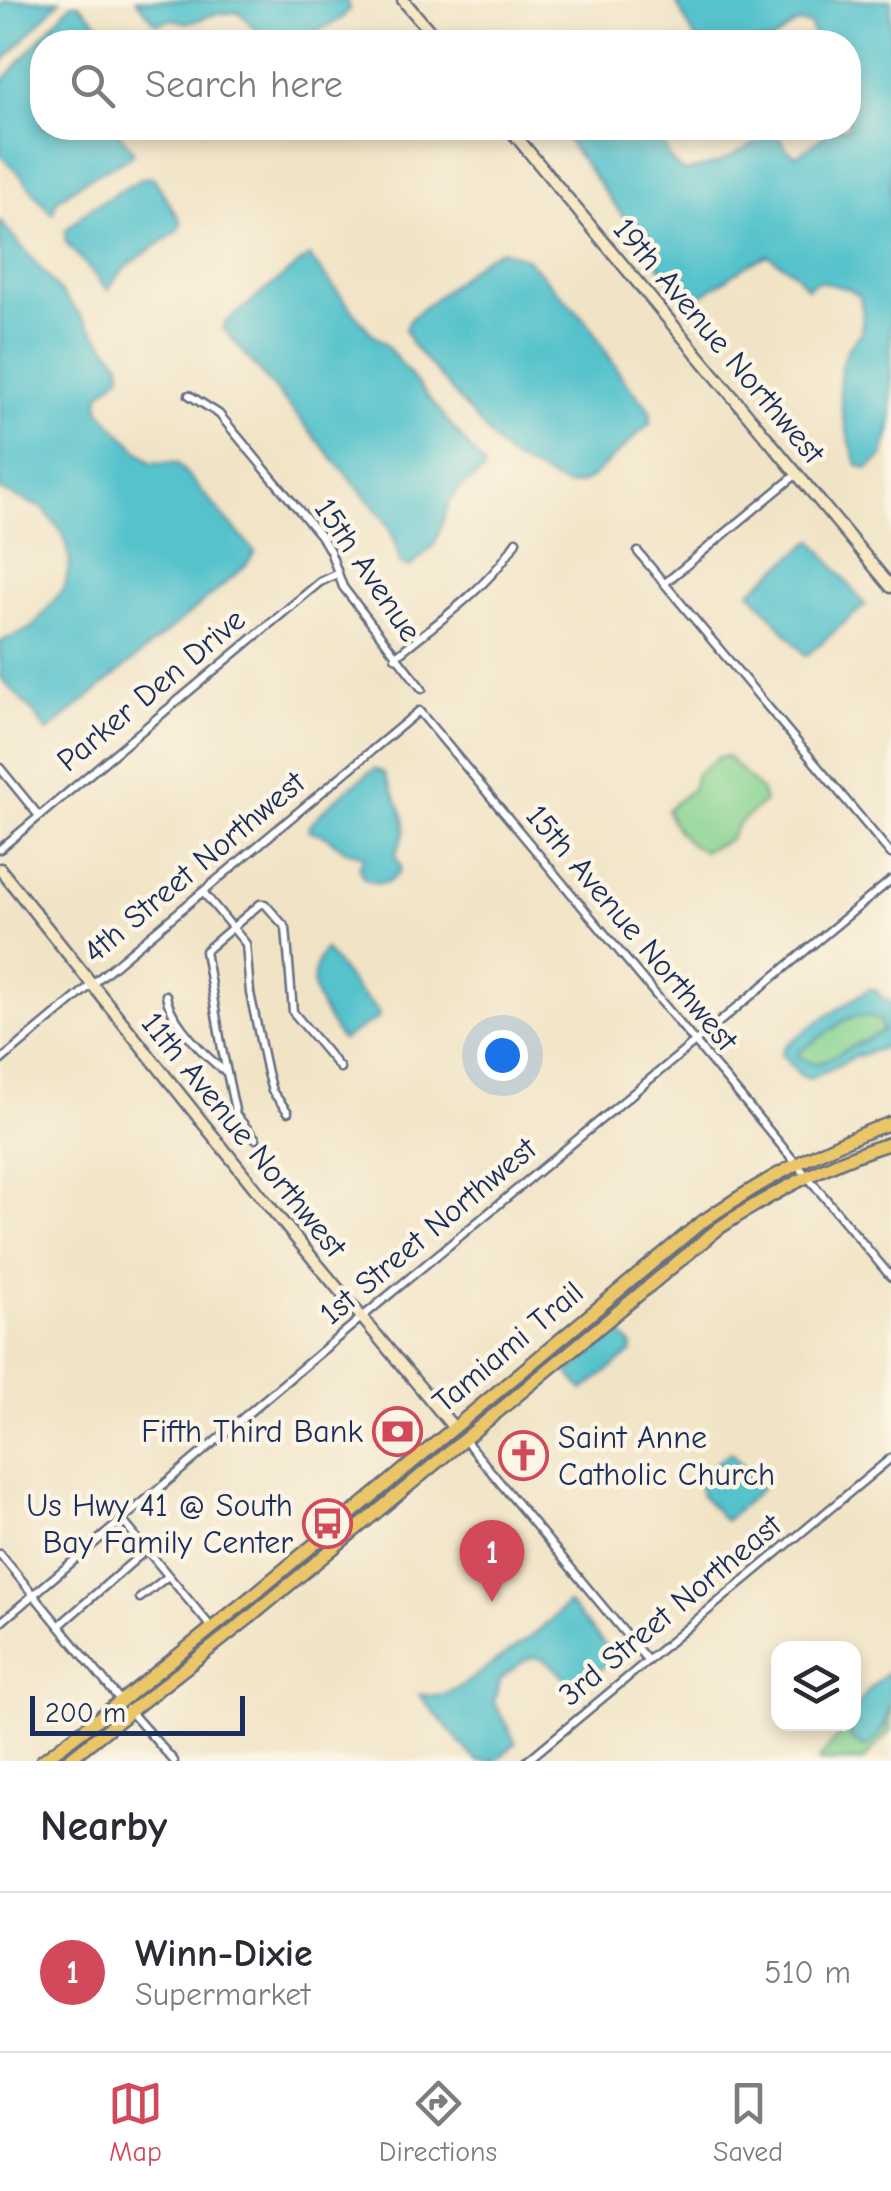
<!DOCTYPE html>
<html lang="en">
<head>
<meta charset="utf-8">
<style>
	:root { --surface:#fff; --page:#f2f2f3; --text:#2b2b33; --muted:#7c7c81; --line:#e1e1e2; --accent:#d1495b }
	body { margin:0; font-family:"Comic Neue",sans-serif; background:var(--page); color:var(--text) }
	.controls { position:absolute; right:30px; bottom:30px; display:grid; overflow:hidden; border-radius:20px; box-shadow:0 5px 15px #0003 }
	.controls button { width:90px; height:90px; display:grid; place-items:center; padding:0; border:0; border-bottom:2px solid var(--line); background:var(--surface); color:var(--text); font:50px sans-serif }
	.scale { position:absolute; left:30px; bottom:25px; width:215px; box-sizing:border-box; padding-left:10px; border:5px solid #1b2f5e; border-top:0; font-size:28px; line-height:35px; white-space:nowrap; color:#1b2f5e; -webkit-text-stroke:8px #fcf5e5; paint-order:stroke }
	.you { position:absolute; left:502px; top:1055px; width:35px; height:35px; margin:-25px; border:8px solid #fff; border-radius:50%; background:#1a73e8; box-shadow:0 0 0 15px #1a73e833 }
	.badge { display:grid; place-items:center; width:65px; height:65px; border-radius:50%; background:var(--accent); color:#fff; font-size:32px; font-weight:700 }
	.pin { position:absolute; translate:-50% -82px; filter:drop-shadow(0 2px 5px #0008) }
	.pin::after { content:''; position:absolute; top:52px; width:35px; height:30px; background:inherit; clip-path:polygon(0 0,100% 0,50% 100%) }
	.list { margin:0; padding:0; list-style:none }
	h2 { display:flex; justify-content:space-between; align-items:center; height:130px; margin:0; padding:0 40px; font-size:42px }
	h2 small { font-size:32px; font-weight:400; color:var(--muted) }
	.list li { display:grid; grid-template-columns:65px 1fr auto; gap:30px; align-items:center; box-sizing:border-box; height:160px; padding:0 40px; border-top:2px solid var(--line) }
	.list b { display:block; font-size:38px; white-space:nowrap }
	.list p { margin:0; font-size:32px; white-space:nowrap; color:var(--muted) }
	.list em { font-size:32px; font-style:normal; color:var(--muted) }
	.icon { flex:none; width:55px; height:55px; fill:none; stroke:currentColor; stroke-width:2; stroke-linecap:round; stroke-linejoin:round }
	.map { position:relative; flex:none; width:891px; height:1761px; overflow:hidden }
	.search { position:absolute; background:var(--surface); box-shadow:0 5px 15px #0003; left:30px; right:30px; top:30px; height:110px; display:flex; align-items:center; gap:25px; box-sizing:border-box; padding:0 35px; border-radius:40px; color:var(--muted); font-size:38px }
	.sheet { height:290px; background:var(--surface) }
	nav { display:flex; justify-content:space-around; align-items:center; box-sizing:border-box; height:140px; border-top:2px solid var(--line); background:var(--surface); font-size:28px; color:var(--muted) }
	nav a { display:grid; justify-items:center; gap:5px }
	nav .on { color:var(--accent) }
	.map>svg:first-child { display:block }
	.green { fill:#87d391; stroke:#518178; stroke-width:2.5 }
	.water { fill:#55c2cc; stroke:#387895; stroke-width:2.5; fill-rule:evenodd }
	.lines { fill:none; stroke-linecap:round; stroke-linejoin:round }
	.street-casing { stroke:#666e82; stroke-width:11 }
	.secondary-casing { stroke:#666e82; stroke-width:15 }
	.primary-casing { stroke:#666e82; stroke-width:16 }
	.street { stroke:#fff; stroke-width:6 }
	.secondary { stroke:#f7e8c3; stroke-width:10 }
	.primary { stroke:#ebc669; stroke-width:11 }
	.labels { text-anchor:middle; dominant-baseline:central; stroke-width:9; stroke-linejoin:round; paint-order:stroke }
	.street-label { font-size:32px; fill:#1b2f5e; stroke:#fcf5e5 }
	.poi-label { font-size:32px; fill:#1b2f5e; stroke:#fcf5e5; text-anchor:end }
</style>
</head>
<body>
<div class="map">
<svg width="891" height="1761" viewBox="0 0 891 1761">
	<rect width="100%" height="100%" fill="#fcf5e5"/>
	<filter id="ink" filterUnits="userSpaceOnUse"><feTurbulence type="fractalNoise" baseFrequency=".01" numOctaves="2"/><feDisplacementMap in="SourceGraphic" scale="20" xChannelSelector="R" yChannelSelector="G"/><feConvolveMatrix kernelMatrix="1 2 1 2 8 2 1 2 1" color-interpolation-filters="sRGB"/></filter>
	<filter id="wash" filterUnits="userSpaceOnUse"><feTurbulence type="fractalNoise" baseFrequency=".0048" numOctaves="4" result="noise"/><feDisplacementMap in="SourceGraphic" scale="40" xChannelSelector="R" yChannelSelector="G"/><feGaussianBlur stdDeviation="2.25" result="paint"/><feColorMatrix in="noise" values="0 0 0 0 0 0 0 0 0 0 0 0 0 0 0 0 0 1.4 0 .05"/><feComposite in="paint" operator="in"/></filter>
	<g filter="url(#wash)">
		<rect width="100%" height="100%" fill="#f1e4c6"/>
		<!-- green -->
		<g class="green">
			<path d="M727,756L762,792L765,801L738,824L729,840L704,851C686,844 674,828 667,810L692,789L696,774L719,757Z"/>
			<path d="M855,1016H870L880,1021L883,1031L820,1063L813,1064L798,1057L799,1052L845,1019Z"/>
			<path d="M891,1704V1730L863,1761H818L845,1727L851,1739L885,1729Z"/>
		</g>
		<!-- water -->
		<g class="water">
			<path d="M5,0H60L0,65V5Z"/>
			<path d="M136,0H347L349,10L341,19L295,42H261L257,31L239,12L216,14L189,23L173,19L157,24Z"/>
			<path d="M675,0H891V427L883,456L867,469L857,464C846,429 831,388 846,352C848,345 856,339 861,334L863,314L860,297L849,289L818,281L807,288L794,272L768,255L750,263L698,298L672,283L558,128H650L664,136C665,154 670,163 685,172L718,163L769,136L782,138L785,147L796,156L820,139L829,129L827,128H848V42H811L814,39L811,25L797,23L771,42H697Z"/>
			<path d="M72,3H78L117,42H42V128H114L132,149L133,155L82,182L56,201L53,213H51L17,171L0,155V84Z"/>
			<path d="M153,177L181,222L179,230C159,246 117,266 109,290L107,289L65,241L66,230L88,210L143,178Z"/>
			<path d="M0,221L120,362L121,374L100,394L99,409L119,432L151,462L177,463L255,552L246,565L214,593L47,732L34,713L0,677V642L32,628L65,587L70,561L63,534L44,509L0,490Z"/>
			<path d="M501,250L526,258L588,323L622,377L650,410L651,422L591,478L580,484L566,486L507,456L412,344L405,329L409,320L485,257Z"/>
			<path d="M309,256L370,332L384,343L485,467L483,472L460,488L449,503L435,544L410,567L404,566L400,563L394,538L384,519L223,328L226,322Z"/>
			<path d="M813,540L865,605L806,656L750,591Z"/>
			<path d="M375,769L384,773C390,787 406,814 405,828C404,846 389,849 401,867C394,885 378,886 363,878L359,867L363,860L362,855L346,851L324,835L308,830C314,814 360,779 375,769Z"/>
			<path d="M325,949L360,994L379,1012L378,1018L342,1040C334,1031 316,1001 314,989C311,977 318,958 325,949Z"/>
			<path d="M869,989L876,990L882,998L891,1002V1045L855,1057L810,1079L801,1076L781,1054L784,1047L813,1025ZM855,1016H870L880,1021L883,1031L820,1063H813L798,1057L799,1052L845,1020Z"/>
			<path d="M621,1333L632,1346L631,1353L583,1390L568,1372L612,1337Z"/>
			<path d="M731,1452L762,1488L725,1521L701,1494L696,1478Z"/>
			<path d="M568,1603L615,1656L576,1690L553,1666L543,1659L532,1657L522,1662L500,1679L494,1702L516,1743L495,1761H476L419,1695L441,1696L463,1685L541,1629Z"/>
			<path d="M891,1669C891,1697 891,1731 866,1747C854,1744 851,1738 845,1727L847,1724H854C854,1701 875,1683 891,1669Z"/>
		</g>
	</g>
	<g filter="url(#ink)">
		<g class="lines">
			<defs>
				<g id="street">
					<path d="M189,395L219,414L323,539L330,551L343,587L422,689"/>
					<path d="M638,552L891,854"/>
					<path d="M665,583L797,474"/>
					<path d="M395,657C434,624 492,586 516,541"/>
					<path d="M0,768L39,816"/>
					<path d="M0,849L320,582L337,574"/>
					<path d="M203,892L246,944L250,993L267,1073L272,1091L288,1112"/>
					<path d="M166,995C169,1019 206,1058 226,1072"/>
					<path d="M0,1061L419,711L891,1277"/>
					<path d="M256,1139L236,1115L222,1049L205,951L260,904H265L286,928L293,1012L340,1068"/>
					<path d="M464,1439L648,1661"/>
					<path d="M122,1520L211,1627"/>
					<path d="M0,1554L120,1700"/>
					<path d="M140,1598L167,1577"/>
					<path d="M0,1623L361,1318L891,880"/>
					<path d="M60,1625L146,1550"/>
					<path d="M128,1709L174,1761"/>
					<path d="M527,1761L891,1458"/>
				</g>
				<g id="secondary">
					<path d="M403,0L439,42"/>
					<path d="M509,128L891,587"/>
					<path d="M0,869L274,1212L454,1428"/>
				</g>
				<g id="primary">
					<path d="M42,1761L121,1701L257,1592L699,1224C759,1182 822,1147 891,1123"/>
					<path d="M67,1761L249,1618L719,1228C773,1192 829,1162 891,1143"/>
				</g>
			</defs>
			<!-- street casing -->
			<use href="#street" class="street-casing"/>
			<!-- secondary casing -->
			<use href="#secondary" class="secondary-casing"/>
			<!-- primary casing -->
			<use href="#primary" class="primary-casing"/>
			<!-- street -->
			<use href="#street" class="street"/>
			<!-- secondary -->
			<use href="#secondary" class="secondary"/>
			<!-- primary -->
			<use href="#primary" class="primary"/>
		</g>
	</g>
	<!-- icons -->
	<defs>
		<symbol id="bank-ring" viewBox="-11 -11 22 22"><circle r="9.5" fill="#fcf5e5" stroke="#d1495b" stroke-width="1.5"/><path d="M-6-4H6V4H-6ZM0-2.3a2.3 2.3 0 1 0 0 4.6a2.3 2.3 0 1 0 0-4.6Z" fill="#d1495b"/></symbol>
		<symbol id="church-ring" viewBox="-11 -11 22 22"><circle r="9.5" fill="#fcf5e5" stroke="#d1495b" stroke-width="1.5"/><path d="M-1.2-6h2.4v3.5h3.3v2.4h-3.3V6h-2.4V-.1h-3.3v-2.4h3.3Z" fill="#d1495b"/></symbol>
		<symbol id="bus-ring" viewBox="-11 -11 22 22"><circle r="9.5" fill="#fcf5e5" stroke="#d1495b" stroke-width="1.5"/><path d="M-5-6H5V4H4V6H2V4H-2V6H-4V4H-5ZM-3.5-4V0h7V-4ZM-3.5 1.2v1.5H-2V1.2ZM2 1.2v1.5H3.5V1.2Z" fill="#d1495b"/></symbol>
	</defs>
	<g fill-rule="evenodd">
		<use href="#bank-ring" x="370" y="1404" width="55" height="55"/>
		<use href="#church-ring" x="496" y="1428" width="55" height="55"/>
		<use href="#bus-ring" x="300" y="1496" width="55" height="55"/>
	</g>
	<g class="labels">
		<!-- street labels -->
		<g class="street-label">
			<text transform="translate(719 341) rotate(50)">19th Avenue Northwest</text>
			<text transform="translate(368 570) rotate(56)">15th Avenue</text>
			<text transform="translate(151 690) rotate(-40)">Parker Den Drive</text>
			<text transform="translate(194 867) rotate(-40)">4th Street Northwest</text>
			<text transform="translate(632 928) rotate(50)">15th Avenue Northwest</text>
			<text transform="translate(244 1135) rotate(51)">11th Avenue Northwest</text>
			<text transform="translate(428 1231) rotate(-40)">1st Street Northwest</text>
			<text transform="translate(508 1347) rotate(-40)">Tamiami Trail</text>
			<text transform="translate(670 1610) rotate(-40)">3rd Street Northeast</text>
		</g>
		<!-- poi labels -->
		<g class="poi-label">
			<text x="363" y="1431">Fifth Third Bank</text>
			<text x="558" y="1437" text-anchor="start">Saint Anne<tspan x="558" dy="37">Catholic Church</tspan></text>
			<text x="293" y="1505">Us Hwy 41 @ South<tspan x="293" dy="37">Bay Family Center</tspan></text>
		</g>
	</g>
</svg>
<div class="controls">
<button><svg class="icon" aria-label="layers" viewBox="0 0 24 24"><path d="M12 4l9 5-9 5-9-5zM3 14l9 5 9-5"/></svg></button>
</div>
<div class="scale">200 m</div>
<div class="you"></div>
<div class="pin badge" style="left:492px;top:1602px">1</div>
<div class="search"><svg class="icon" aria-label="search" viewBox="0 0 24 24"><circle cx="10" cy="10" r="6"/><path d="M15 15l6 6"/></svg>Search here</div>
</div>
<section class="sheet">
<h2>Nearby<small></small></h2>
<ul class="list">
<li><span class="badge">1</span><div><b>Winn-Dixie</b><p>Supermarket</p></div><em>510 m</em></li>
</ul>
</section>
<nav>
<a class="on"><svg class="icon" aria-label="map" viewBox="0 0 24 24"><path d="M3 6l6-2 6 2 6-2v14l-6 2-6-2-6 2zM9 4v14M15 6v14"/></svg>Map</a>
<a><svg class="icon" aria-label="directions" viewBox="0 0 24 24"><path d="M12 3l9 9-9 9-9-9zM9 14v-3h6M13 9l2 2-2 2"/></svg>Directions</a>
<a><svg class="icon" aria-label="saved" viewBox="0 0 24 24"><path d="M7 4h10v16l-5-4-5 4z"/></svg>Saved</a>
</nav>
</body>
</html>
